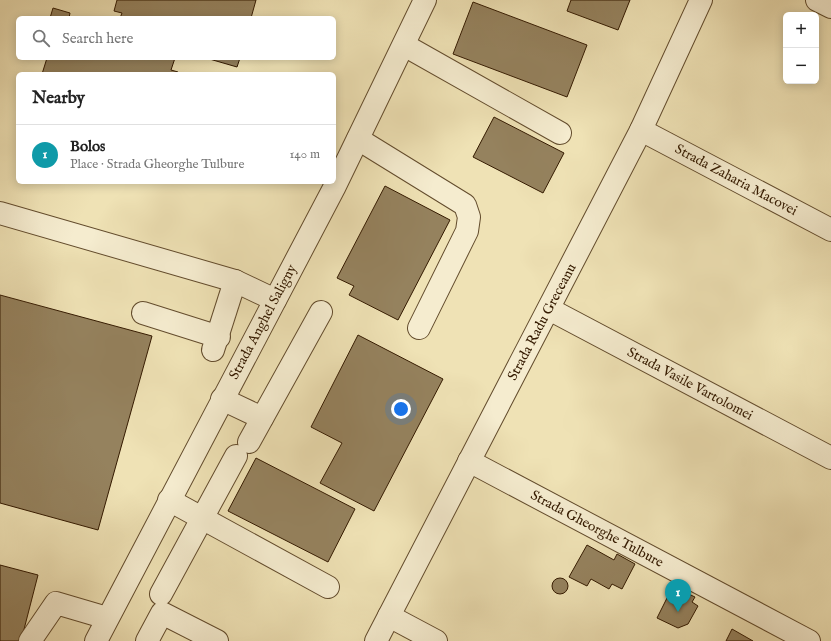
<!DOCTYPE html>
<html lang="en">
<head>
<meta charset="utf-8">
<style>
	:root { --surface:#fff; --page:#f6f6f6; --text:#222; --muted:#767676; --line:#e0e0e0; --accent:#8f2418 }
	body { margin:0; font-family:"IM FELL English",serif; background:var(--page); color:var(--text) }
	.controls { position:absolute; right:12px; top:12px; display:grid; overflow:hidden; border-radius:6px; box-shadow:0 2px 10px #0003 }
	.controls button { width:36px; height:36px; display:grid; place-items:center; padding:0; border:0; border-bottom:1px solid var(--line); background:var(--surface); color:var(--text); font:20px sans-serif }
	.you { position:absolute; left:401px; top:409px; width:14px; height:14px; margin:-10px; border:3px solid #fff; border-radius:50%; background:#1a73e8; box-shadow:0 0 0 6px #1a73e833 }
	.badge { display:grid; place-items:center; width:26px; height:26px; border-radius:50%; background:var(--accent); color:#fff; font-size:13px; font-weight:700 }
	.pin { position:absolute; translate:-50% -33px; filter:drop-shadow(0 1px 2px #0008) }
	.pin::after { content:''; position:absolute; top:21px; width:14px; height:12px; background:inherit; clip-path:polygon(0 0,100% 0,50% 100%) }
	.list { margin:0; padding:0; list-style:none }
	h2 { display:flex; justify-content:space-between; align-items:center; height:52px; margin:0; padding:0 16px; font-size:17px }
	h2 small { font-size:13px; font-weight:400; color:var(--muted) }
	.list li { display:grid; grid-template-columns:26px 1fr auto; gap:12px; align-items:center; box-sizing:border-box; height:60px; padding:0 16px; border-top:1px solid var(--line) }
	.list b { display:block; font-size:15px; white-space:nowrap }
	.list p { margin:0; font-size:13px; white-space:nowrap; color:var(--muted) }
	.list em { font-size:13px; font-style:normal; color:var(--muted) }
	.icon { flex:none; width:22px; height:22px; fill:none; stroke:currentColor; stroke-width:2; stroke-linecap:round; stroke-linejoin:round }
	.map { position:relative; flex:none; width:831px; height:641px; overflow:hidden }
	.search { position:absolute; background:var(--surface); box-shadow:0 2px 10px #0003; left:16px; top:16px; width:320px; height:44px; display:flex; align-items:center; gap:10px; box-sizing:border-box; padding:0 14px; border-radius:6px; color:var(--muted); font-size:15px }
	.panel { position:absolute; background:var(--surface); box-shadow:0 2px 10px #0003; left:16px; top:72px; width:320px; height:112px; border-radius:6px }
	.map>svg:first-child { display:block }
	.building { fill:#95825e; stroke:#341a00 }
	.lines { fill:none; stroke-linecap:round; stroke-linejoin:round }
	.minor-casing { stroke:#634c2d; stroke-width:24 }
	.minor { stroke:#f5eccf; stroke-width:22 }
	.labels { text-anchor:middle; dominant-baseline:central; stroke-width:3; stroke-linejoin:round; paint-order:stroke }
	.street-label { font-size:14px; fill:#341a00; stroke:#f5eccf }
</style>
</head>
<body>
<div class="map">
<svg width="831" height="641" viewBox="0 0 831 641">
	<rect width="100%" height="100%" fill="#efe2b5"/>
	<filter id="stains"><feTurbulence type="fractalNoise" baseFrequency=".005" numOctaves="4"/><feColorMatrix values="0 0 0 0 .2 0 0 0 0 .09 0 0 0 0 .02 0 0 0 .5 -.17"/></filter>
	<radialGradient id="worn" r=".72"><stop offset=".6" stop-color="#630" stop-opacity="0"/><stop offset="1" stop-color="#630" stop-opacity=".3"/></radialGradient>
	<!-- building -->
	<g class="building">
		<path d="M117,0H256L251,18H120L122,13L114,11Z"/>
		<path d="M571,0H630L618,30L567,11Z"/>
		<path d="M473,2L587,45L567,97L453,54Z"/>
		<path d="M53,8L70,13L69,18H50Z"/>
		<path d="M47,58H175L171,70L178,72V74H42Z"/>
		<path d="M206,58H240L237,67Z"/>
		<path d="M494,117L564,153L543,193L473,157Z"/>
		<path d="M385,186L450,220L398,320L349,295L354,286L337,278Z"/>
		<path d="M0,295L152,336L98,530L0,503Z"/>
		<path d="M358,335L443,379L374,511L320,483L342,443L311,427Z"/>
		<path d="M256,458L355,509L328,562L228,511Z"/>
		<path d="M587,545L614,560L617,554L635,564L622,589L612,584L609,589L591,579L587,586L569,577Z"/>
		<path d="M0,565L38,575L21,641H0Z"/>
		<circle cx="560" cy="586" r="8"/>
		<path d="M680,590L695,597L692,602L698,606L688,624L678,628L657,618L669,594L676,598Z"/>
		<path d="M732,629L753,641H726Z"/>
	</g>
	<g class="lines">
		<defs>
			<g id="minor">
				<path d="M817,0L831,7"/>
				<path d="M404,45L560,133"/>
				<path d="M641,130L831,230"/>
				<path d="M358,139L465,205L469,217L467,231L419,328"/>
				<path d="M0,213L235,281L275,300"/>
				<path d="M549,309L831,458"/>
				<path d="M143,313L219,337"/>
				<path d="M213,350L235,281"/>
				<path d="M222,399L262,418"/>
				<path d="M249,442L321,312"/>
				<path d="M469,461L809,641"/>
				<path d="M169,500L328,587"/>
				<path d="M161,594L236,456"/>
				<path d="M389,616L436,641"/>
				<path d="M30,641L56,603L107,618"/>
				<path d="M96,641L334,188L425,0"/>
				<path d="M147,641L162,613L217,641"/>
				<path d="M376,641L641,130L701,0"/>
			</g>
		</defs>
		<!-- minor casing -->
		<use href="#minor" class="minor-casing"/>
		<!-- minor -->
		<use href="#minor" class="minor"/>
	</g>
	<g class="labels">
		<!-- street labels -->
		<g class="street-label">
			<text transform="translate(736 180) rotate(28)">Strada Zaharia Macovei</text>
			<text transform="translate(263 322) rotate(-62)">Strada Anghel Saligny</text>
			<text transform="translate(542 322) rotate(-62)">Strada Radu Greceanu</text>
			<text transform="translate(690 384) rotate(28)">Strada Vasile Vartolomei</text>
			<text transform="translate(597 529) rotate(28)">Strada Gheorghe Tulbure</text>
		</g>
	</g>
	<rect width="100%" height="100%" filter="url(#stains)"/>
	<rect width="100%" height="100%" fill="url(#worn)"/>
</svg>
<div class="controls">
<button>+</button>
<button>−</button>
</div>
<div class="you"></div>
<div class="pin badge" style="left:678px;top:612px;background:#0f9aa8">1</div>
<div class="search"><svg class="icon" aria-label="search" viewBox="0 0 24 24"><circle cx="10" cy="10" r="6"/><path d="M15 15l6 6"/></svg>Search here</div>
<section class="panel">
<h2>Nearby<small></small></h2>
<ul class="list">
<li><span class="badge" style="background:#0f9aa8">1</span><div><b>Bolos</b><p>Place · Strada Gheorghe Tulbure</p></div><em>140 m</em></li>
</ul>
</section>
</div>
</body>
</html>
